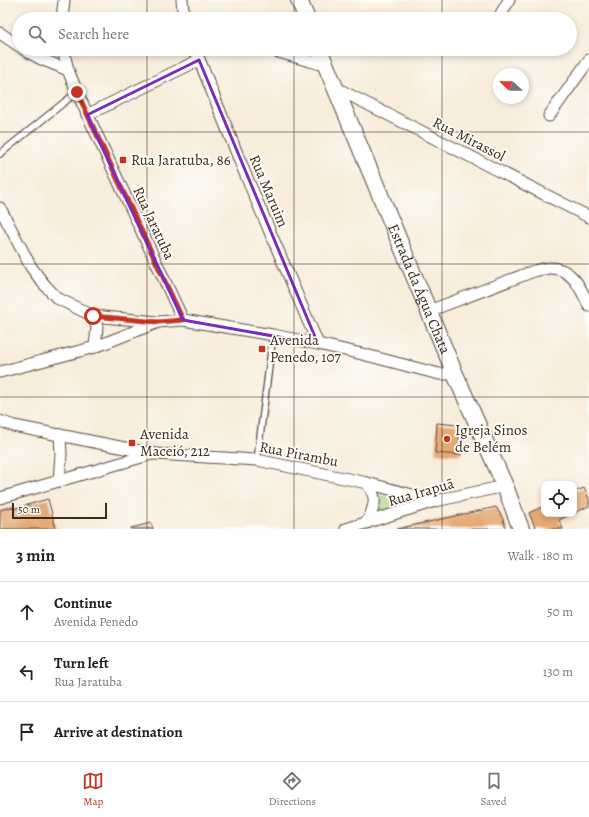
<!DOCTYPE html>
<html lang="en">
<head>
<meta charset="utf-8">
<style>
	:root { --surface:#fff; --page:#f6f6f6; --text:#222; --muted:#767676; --line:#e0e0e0; --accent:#c8321e }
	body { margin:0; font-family:Alegreya,serif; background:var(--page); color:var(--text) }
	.controls { position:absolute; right:12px; bottom:12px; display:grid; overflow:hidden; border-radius:8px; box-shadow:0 2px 6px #0003 }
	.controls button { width:36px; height:36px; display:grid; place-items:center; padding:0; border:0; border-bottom:1px solid var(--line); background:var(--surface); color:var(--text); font:20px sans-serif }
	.compass { position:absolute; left:493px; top:68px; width:36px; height:36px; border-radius:50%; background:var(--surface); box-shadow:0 2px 6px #0003; rotate:291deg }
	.scale { position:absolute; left:12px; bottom:10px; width:95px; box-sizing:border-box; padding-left:4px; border:2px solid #3b2a1e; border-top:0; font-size:11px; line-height:14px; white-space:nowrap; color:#3b2a1e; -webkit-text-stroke:3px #fdfcf7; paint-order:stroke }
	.stop { position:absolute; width:12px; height:12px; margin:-9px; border:3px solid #c8321e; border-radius:50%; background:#fff }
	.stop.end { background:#c8321e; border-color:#fff; box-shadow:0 1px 4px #0008 }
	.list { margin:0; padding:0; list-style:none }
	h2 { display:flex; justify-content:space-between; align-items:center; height:52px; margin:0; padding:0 16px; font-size:17px }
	h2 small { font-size:13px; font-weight:400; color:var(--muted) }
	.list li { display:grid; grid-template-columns:26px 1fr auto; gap:12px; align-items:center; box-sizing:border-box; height:60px; padding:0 16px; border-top:1px solid var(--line) }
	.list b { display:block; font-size:15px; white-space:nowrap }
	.list p { margin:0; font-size:13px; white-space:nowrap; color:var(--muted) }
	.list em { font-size:13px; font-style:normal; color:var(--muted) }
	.icon { flex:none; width:22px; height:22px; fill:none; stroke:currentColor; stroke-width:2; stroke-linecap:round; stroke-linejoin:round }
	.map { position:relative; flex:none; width:589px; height:529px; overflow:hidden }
	.search { position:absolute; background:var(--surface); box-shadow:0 2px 6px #0003; left:12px; right:12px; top:12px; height:44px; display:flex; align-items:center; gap:10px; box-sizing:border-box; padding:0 14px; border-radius:22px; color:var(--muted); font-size:15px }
	.sheet { height:232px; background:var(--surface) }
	nav { display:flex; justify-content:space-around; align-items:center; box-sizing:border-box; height:56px; border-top:1px solid var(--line); background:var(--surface); font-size:11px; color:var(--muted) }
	nav a { display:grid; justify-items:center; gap:2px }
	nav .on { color:var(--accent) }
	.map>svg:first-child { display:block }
	.green { fill:#9cce7d; stroke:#6c7c4e }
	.building { fill:#e5a973 }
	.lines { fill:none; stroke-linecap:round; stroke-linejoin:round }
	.lane-casing { stroke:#57473a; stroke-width:8 }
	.street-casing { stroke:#57473a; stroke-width:13 }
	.secondary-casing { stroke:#57473a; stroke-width:18 }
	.lane { stroke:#fff; stroke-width:5.5 }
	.street { stroke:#fff; stroke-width:11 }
	.secondary { stroke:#fff; stroke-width:16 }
	.route { stroke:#c8321e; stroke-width:5 }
	.marked { fill:none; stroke:#7b2cbf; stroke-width:3; stroke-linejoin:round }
	.grid { fill:none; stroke:#3b2a1e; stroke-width:1; stroke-opacity:0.55 }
	.poi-dot { fill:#c8321e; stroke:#fdfcf7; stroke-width:1.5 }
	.labels { text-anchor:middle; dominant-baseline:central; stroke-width:3.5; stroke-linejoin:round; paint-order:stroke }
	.street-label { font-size:15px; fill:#3b2a1e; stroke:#fdfcf7 }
	.poi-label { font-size:15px; fill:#3b2a1e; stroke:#fdfcf7; text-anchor:start }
</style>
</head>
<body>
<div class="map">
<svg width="589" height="529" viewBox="0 0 589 529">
	<rect width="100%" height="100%" fill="#fdfcf7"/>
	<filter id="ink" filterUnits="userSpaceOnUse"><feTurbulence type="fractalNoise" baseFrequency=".025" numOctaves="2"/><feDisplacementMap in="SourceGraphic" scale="8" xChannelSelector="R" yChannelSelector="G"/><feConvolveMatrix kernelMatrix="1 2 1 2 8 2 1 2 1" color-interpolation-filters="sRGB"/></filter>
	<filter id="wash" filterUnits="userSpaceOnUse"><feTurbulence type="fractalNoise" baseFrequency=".012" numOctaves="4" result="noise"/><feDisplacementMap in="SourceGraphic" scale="16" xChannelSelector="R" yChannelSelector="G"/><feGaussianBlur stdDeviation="0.9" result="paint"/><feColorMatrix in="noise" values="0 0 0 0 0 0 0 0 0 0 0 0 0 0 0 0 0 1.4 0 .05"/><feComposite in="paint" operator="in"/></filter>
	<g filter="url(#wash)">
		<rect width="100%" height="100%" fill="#f8ecda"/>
		<!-- green -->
		<path class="green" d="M375,495L413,500L416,501L418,505L378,513Z"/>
		<g id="blocks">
			<!-- building -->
			<g class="building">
				<path d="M437,423L457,425L461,455L435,453Z"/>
				<path d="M584,488L589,499V506L574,513V492Z"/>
				<path d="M48,499L56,529H0V510L12,507L13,509Z"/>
				<path d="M544,506V514H571L559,520L563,529H536L529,513Z"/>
				<path d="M496,507L503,519L506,529H397Z"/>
				<path d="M151,523L153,529H131V528Z"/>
			</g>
		</g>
	</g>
	<g filter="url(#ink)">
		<use href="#blocks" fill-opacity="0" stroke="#57473a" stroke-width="1"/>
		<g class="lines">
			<defs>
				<g id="lane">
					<path d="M0,154L77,92"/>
					<path d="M257,460L273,335"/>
				</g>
				<g id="street">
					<path d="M182,0L184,19"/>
					<path d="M62,19L64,0"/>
					<path d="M498,19L509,0"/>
					<path d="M0,33L19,46"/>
					<path d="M23,49L41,59L68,70"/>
					<path d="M63,49L68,70L77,92L183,320"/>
					<path d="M195,49L244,171L318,344"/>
					<path d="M268,49L327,66"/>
					<path d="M336,88L589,217"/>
					<path d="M87,115L199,60"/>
					<path d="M549,116L589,60"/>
					<path d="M0,208L31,267L43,283L57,298L93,316L158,322L183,320L273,335L318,344L362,354L439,374H455"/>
					<path d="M429,311L534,271C539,270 545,268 550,268C573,268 581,289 589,306"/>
					<path d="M93,316L97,327L95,347"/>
					<path d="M0,372L95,347L156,323"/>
					<path d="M0,421L14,426L155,454L257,460L367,483L435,501"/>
					<path d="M59,481L61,454L60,435"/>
					<path d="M0,498L152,454"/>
					<path d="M367,523C374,506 379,500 367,483"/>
					<path d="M346,529L435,501L505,486"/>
				</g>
				<g id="secondary">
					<path d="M299,0L307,19"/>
					<path id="s1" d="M319,49L455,374L505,486L521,529"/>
				</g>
			</defs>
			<!-- lane casing -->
			<use href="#lane" class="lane-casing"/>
			<!-- street casing -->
			<use href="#street" class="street-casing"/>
			<!-- secondary casing -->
			<use href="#secondary" class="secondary-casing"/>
			<!-- lane -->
			<use href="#lane" class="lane"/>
			<!-- street -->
			<use href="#street" class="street"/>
			<!-- secondary -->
			<use href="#secondary" class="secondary"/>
		</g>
	</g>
	<g class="lines" filter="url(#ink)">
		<!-- route -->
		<path class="route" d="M77,92L183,320L158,322L93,316"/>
	</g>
	<!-- marked area -->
	<path class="marked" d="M199,60L318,344L183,320L87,115Z"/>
	<!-- grid -->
	<path class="grid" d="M147,0V19M294,0V19M442,0V19M147,49V529M294,49V529M442,49V529M0,132H589M0,264H589M0,397H589"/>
	<!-- markers -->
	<g class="poi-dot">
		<rect x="119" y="156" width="8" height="8" rx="2"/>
		<rect x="258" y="345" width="8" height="8" rx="2"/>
		<circle cx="447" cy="439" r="4"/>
		<rect x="128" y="439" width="8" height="8" rx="2"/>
	</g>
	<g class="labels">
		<!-- street labels -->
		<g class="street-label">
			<text transform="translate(469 139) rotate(27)">Rua Mirassol</text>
			<text transform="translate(269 191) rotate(67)">Rua Maruim</text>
			<text transform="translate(154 223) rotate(65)">Rua Jaratuba</text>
			<text stroke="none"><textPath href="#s1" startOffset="260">Estrada da Água Chata</textPath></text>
			<text transform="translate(299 454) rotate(11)">Rua Pirambu</text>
			<text transform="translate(421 492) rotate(-16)">Rua Irapuã</text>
		</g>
		<!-- poi labels -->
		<g class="poi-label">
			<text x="131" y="160">Rua Jaratuba, 86</text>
			<text x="270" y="340">Avenida<tspan x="270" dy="17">Penedo, 107</tspan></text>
			<text x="455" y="430">Igreja Sinos<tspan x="455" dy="17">de Belém</tspan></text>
			<text x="140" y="434">Avenida<tspan x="140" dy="17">Maceió, 212</tspan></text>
		</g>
	</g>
</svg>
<div class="controls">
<button><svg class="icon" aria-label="locate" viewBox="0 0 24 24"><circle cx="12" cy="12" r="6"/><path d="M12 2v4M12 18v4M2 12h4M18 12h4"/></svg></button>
</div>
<svg class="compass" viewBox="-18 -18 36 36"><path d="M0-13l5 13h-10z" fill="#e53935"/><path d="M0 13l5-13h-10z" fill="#767676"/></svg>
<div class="scale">50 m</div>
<div class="stop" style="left:93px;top:316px"></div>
<div class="stop end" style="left:77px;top:92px"></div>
<div class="search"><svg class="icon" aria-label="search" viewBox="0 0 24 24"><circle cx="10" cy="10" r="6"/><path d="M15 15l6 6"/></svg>Search here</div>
</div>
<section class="sheet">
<h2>3 min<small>Walk · 180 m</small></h2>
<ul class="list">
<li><svg class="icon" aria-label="ahead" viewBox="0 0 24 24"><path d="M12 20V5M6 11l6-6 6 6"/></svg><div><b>Continue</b><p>Avenida Penedo</p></div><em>50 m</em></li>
<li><svg class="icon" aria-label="left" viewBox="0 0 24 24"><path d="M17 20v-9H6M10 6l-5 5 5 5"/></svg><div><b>Turn left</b><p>Rua Jaratuba</p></div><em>130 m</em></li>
<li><svg class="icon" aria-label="arrive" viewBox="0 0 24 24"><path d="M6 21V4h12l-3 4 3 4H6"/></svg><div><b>Arrive at destination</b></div></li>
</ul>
</section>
<nav>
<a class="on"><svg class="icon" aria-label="map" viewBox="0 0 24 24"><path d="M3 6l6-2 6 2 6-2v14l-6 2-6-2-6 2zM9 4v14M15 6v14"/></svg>Map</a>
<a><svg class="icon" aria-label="directions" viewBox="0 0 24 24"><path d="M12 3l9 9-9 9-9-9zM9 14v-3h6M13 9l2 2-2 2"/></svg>Directions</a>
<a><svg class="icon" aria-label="saved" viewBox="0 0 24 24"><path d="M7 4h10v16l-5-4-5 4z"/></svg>Saved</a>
</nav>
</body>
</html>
